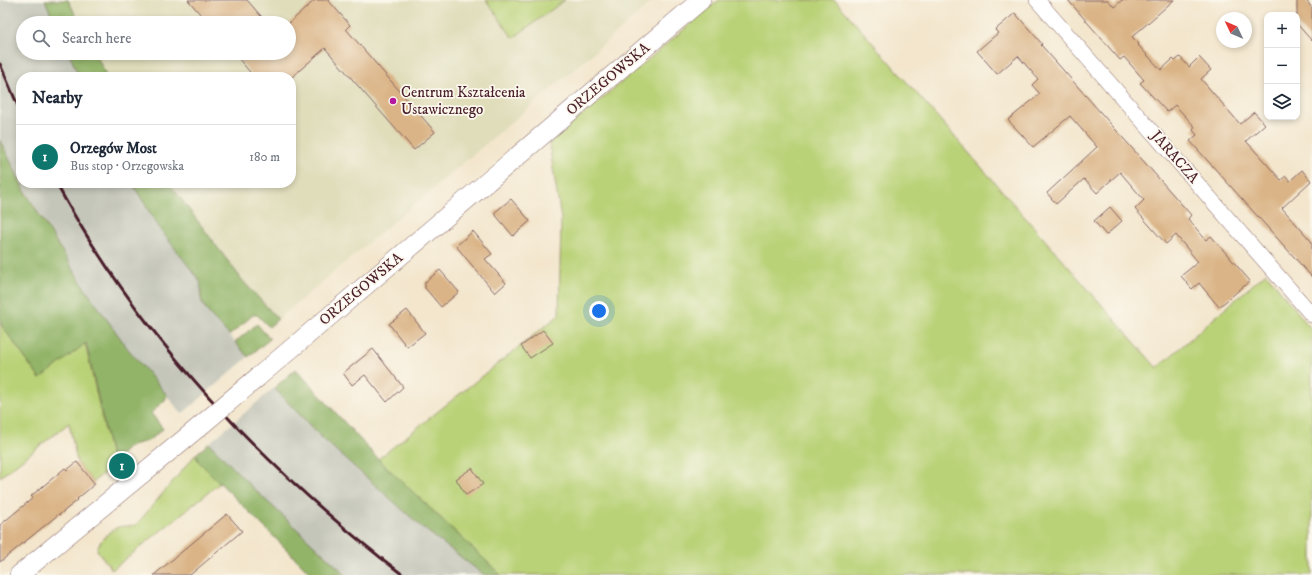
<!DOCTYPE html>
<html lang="en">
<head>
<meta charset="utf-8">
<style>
	:root { --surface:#fff; --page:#f2f2f3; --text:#1f2937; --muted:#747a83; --line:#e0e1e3; --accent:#0f766e }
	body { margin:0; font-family:"IM FELL DW Pica",serif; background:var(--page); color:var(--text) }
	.controls { position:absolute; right:12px; top:12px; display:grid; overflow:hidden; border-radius:8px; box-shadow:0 2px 6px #0003 }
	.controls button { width:36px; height:36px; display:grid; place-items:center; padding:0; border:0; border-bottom:1px solid var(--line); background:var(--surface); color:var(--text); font:20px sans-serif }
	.compass { position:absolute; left:1216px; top:12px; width:36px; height:36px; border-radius:50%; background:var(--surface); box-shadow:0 2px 6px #0003; rotate:314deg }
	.you { position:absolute; left:599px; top:311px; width:14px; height:14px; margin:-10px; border:3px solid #fff; border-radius:50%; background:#1a73e8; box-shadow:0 0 0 6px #1a73e833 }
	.badge { display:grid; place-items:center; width:26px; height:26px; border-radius:50%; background:var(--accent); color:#fff; font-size:13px; font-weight:700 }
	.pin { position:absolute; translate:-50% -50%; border:2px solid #fff; box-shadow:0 1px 4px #0006 }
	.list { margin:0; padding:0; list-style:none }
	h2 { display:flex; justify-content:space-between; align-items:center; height:52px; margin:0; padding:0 16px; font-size:17px }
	h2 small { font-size:13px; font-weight:400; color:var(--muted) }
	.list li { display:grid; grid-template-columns:26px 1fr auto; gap:12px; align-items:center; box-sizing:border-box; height:64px; padding:0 16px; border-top:1px solid var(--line) }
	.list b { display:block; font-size:15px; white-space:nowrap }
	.list p { margin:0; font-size:13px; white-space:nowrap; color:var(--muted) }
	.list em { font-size:13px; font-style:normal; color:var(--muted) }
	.icon { flex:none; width:22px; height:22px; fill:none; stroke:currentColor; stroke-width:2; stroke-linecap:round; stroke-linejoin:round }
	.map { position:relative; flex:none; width:1312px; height:575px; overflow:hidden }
	.search { position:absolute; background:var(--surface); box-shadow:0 2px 6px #0003; left:16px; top:16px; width:280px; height:44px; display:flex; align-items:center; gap:10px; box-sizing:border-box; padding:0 14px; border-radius:22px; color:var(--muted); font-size:15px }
	.panel { position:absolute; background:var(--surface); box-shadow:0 2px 6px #0003; left:16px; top:72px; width:280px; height:116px; border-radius:16px }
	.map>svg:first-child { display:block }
	.built { fill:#e0ddbb }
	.industrial { fill:#c4c6b9 }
	.green { fill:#b9d277; stroke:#827851 }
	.forest { fill:#92b468; stroke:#6e6a4a }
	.building { fill:#dab486 }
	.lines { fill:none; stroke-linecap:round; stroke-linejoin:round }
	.minor-casing { stroke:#856564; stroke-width:16 }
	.tertiary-casing { stroke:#856564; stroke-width:20 }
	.minor { stroke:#fff; stroke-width:15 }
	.tertiary { stroke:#fff; stroke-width:19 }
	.rail { stroke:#4a1f2b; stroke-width:3 }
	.tertiary-bridge-casing { stroke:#856564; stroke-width:20; stroke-linecap:butt }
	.tertiary-bridge { stroke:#fff; stroke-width:19 }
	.poi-dot { fill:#b5179e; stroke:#fbf7ec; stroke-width:1.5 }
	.labels { text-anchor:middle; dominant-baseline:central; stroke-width:3.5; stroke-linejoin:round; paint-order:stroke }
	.street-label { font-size:15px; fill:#4a1f2b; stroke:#fbf7ec }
	.poi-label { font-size:15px; fill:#4a1f2b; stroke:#fbf7ec; text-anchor:start }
</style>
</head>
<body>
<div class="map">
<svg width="1312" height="575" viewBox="0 0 1312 575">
	<rect width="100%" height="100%" fill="#fbf7ec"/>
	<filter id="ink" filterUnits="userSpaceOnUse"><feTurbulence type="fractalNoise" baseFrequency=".025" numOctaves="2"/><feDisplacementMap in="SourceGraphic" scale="8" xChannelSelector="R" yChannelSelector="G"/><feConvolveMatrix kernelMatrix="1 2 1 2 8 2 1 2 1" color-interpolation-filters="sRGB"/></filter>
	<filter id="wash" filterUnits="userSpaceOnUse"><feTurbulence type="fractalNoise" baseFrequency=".012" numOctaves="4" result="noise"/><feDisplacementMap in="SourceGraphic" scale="16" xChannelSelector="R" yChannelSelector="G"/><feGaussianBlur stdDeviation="0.9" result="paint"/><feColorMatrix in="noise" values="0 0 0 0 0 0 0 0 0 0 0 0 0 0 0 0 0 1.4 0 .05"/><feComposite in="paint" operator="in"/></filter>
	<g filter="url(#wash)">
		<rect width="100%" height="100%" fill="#f3e6cd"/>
		<!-- built -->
		<path class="built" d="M68,0H654L577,67L278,319L243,281L169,183H291V77H107L95,53H289V23H80Z"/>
		<!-- industrial -->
		<g class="industrial">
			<path d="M0,0H45L55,23H23V53H69L79,77H21V182L0,140Z"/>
			<path d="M21,183H132L160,229L200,281L202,286L204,306L248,357L182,414L128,349L86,290Z"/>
			<path d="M274,388L322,438L366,478L423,528L484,575H346L252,487L209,443Z"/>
		</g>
		<!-- green -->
		<g class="green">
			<path d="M486,0H565L513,38Z"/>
			<path d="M719,0H835L1157,368L1266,273L1312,330V575H501L378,459L559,315L561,219L549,143Z"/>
			<path d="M0,323L40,379L85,343L113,466L93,482L77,462L69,423L0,477Z"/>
			<path d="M196,454L198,461L220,483L112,570L97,550C97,543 110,531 116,528C122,525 129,527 136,525Z"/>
		</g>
		<!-- forest -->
		<g class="forest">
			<path d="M45,0H68L80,23H55Z"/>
			<path d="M69,53H95L107,77H79Z"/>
			<path d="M0,140L26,193L86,290L128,349L167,395L165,400L151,413L163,429L148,441L136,444L128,448L117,459L113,466L86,343L40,379L0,323Z"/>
			<path d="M132,183H169L243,281L278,319L269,327L257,315H253L230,335L228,334C221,326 203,310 201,299C200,292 202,287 200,281L160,229Z"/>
			<path d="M257,324L270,339L248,357L235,342Z"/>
			<path d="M296,369L378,459L501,575H484L423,528L322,438L274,388Z"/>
			<path d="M209,443L252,487L346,575H312L198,461L196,454Z"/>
		</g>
		<g id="blocks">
			<!-- building -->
			<g class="building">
				<path d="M188,0H247L267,23H208Z"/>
				<path d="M315,0H328L350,25L346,29L435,132L414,150L325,48L292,77H254L234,53H289V23Z"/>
				<path d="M1068,0H1108L1114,7L1122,0H1174L1132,37L1139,44L1138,45L1161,70L1173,59L1175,61L1180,57L1189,67L1199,57L1211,70L1201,79L1240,124L1254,112L1265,124L1246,141L1281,180L1286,176L1290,181L1302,170L1311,181L1282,208L1312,242V277L1190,141L1197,135L1193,130L1195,127L1175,105L1167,112L1140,83L1144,80L1124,57L1120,60Z"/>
				<path d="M1297,0H1306L1312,8V41L1297,24Z"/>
				<path d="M1015,13L1042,44L1041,45L1191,215L1188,219L1206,240L1211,236L1250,281L1219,307L1199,283L1192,289L1181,276L1198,262L1176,235L1166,244L1135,209L1144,200L1120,172L1097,193L1084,179L1056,204L1047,193L1097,147L1070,116L1033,147L1008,120L1040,94L1032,85L1038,79L1018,56L997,74L977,51L998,33L995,30Z"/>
				<path d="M511,199L530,221L513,236L494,213Z"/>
				<path d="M1110,207L1122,221L1106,235L1094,221Z"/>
				<path d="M473,231L492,254L485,259L506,283L495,293L456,246Z"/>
				<path d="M440,270L459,292L441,307L425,288V282Z"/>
				<path d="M407,310L425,333L407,347L389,324Z"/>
				<path d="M543,330L553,343L530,358L521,346Z"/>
				<path d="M373,349L403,387L387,402L365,375L352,385L343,373Z"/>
				<path d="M77,462L95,484L77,499L78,500L59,515V514L0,562V525L33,498L31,496L59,473L65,468L67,470Z"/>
				<path d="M472,468L483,484L466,495L456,479Z"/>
				<path d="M227,514L242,531L190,575H154Z"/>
			</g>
		</g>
	</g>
	<g filter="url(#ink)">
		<use href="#blocks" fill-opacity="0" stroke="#856564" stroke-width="1"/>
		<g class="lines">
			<defs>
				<path id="minor" d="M1037,0L1312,315"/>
				<g id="tertiary">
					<path d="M258,377L701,0"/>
					<path d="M19,575L199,427"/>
				</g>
			</defs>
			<!-- minor casing -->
			<use href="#minor" class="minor-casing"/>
			<!-- tertiary casing -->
			<use href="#tertiary" class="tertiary-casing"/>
			<!-- minor -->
			<use href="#minor" class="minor"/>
			<!-- tertiary -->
			<use href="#tertiary" class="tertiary"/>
			<!-- rail -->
			<g class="rail">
				<path d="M0,64L21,113"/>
				<path d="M56,183C140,337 264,469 403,575"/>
			</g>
			<defs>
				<path id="tertiary-bridge" d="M199,427L258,377"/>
			</defs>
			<!-- tertiary-bridge casing -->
			<use href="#tertiary-bridge" class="tertiary-bridge-casing"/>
			<!-- tertiary-bridge -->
			<use href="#tertiary-bridge" class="tertiary-bridge"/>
		</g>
	</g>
	<!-- markers -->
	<circle class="poi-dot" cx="393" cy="101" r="4"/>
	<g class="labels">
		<!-- street labels -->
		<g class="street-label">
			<text transform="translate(608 79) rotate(-40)">ORZEGOWSKA</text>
			<text transform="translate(1175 157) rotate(49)">JARACZA</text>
			<text transform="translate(361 289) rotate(-40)">ORZEGOWSKA</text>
		</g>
		<!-- poi labels -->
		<g class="poi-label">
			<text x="401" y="92">Centrum Kształcenia<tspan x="401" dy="17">Ustawicznego</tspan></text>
		</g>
	</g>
</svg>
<div class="controls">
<button>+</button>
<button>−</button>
<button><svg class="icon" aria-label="layers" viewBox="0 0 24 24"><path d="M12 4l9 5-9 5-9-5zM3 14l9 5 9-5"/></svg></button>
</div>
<svg class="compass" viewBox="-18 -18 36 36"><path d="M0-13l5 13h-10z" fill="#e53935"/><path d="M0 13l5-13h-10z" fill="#747a83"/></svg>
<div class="you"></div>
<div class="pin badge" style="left:122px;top:466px">1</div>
<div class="search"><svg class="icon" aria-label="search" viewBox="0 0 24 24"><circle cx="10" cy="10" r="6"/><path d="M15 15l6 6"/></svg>Search here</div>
<section class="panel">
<h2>Nearby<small></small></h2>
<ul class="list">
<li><span class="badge">1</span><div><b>Orzegów Most</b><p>Bus stop · Orzegowska</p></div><em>180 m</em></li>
</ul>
</section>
</div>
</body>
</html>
